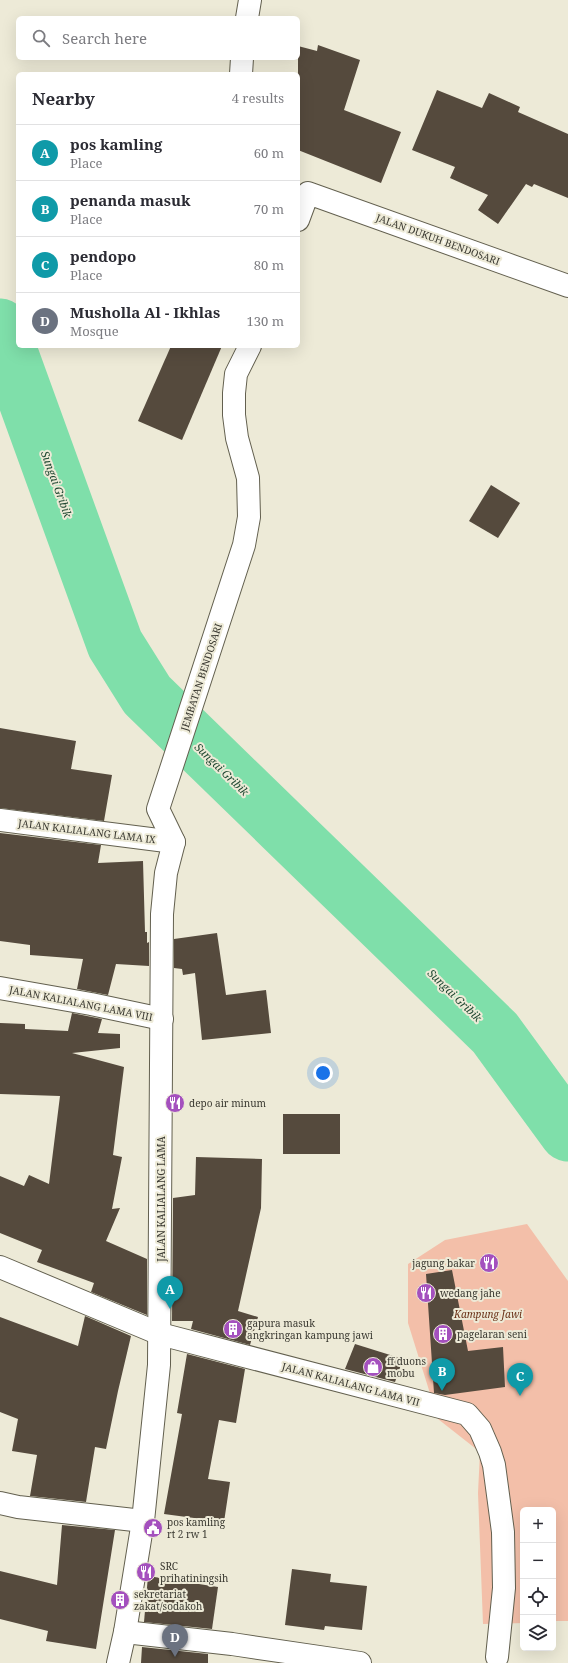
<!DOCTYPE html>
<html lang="en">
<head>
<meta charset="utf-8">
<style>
	:root { --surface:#fff; --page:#f2f2f3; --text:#2b2b33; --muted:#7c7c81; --line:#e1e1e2; --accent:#a450be }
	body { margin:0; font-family:"Noto Serif",serif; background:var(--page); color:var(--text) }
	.controls { position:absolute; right:12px; bottom:12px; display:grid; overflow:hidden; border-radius:6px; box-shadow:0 4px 16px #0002 }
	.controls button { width:36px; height:36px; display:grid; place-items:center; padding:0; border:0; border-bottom:1px solid var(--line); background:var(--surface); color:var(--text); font:20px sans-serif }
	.you { position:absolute; left:323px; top:1073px; width:14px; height:14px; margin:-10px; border:3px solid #fff; border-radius:50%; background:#1a73e8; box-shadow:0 0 0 6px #1a73e833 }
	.badge { display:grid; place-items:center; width:26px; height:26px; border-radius:50%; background:var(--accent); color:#fff; font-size:13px; font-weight:700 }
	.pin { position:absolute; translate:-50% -33px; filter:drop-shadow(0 1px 2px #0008) }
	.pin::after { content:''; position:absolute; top:21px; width:14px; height:12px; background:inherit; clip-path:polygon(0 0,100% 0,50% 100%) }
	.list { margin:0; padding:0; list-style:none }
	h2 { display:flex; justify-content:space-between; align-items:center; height:52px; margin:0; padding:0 16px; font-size:17px }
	h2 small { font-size:13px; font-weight:400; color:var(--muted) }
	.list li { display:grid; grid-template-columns:26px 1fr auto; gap:12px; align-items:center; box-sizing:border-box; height:56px; padding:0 16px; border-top:1px solid var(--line) }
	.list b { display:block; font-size:15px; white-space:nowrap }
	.list p { margin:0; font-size:13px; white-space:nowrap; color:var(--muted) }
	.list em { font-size:13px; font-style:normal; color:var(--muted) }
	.icon { flex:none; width:22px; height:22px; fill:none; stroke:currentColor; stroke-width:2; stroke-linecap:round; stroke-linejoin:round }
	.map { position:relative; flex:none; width:568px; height:1663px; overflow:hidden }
	.search { position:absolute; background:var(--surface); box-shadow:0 4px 16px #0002; left:16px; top:16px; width:284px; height:44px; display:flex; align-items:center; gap:10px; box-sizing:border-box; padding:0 14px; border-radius:6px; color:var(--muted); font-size:15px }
	.panel { position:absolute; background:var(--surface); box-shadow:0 4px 16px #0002; left:16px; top:72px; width:284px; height:276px; border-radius:6px }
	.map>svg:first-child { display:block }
	.green { fill:#f3bfa9 }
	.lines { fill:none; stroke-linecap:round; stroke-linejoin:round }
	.river { stroke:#7fdfaa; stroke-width:57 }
	.building { fill:#554a3d }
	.street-casing { stroke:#63604f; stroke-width:24 }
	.street { stroke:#fff; stroke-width:22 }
	.labels { text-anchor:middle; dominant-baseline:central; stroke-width:4; stroke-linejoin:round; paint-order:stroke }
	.street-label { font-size:10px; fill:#3a3931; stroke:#edead7 }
	.poi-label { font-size:10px; fill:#3a3931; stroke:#edead7; text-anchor:start }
	.park-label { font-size:10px; font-style:italic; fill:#692f15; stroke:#edead7 }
	.water-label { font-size:11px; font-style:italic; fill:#1e4731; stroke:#edead7 }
</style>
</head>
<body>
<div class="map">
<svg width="568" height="1663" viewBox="0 0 568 1663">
	<rect width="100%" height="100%" fill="#edead7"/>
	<!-- green -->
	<path class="green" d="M527,1224L568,1281V1621H553V1510H523V1623L483,1624L478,1493L480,1452L438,1419L408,1323V1264L445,1240Z"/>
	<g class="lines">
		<!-- river -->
		<path class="river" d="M0,327L115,644L147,695L495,1033L568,1133"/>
	</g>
	<!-- building -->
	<g class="building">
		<path d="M318,45L360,60L344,110L401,132L381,183L298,150V46L317,51Z"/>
		<path d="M437,90L482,108L489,93L520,107L518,112L568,134V198L534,184L532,187L526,184L498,224L478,210L488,195L450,178L455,167L412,150Z"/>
		<path d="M171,346H222L182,440L138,421Z"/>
		<path d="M491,485L520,503L498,538L469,521Z"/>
		<path d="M0,728L76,741L71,769L112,775L104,821L0,808Z"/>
		<path d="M0,833L101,845L98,863L143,861L145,932H147V943L149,942V966L116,964L108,995L77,989L83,959L30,955V945L0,941Z"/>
		<path d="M217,933L226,995L266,990L271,1033L202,1040L195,973L183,975L182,969L174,968V939Z"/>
		<path d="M72,1013L102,1019L98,1033L120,1034V1048L72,1053L124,1067L113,1155L122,1157L112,1209L120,1208L106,1241L147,1259V1315L91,1292L94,1283L37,1262L42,1250L0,1233V1176L24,1186L29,1175L49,1184L60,1096L0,1094V1023L25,1024V1029L68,1031Z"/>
		<rect x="283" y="1114" width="57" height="40"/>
		<path d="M196,1157L262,1159L261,1208L238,1311L258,1317L250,1345L191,1329L193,1321H172L173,1198L195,1195Z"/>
		<path d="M452,1270L468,1351L503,1347L505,1387L445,1395L434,1393L426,1274Z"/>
		<path d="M85,1316L131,1336L118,1391L106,1449L95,1447L86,1502L30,1496L37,1455L12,1451L18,1419L0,1412V1317L78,1346Z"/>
		<path d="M355,1344L403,1359L395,1382L345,1369Z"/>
		<path d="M187,1354L245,1369L236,1423L219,1420L208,1479L230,1482L224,1522L164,1514L182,1414L177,1413Z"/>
		<path d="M62,1525L115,1530L96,1649L46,1641L48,1631L0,1619V1571L57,1585Z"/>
		<path d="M292,1569L331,1574L330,1582L367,1586L362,1630L325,1626L324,1630L285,1625Z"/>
		<path d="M148,1576L218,1587L212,1629L144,1622Z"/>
		<path d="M142,1647L208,1654V1663H141Z"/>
	</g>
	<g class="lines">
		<defs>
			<g id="street">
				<path d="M247,18L250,0"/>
				<path d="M241,74L242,58"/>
				<path d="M298,220L308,193L568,286"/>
				<path d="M0,820L174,842"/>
				<path d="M0,988L91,1004L162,1019"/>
				<path d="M0,1267L160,1334L467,1414L480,1429L490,1452L494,1465L503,1532L504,1588L497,1657"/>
				<path d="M0,1503L18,1507L143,1521"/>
				<path d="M125,1632L232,1644L360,1663"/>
				<path d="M118,1663L125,1632L143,1521L159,1365L162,914L166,873L174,842L158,809L244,545L249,517L248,478L237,438L234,415V393L236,374L250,346"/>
			</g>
		</defs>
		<!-- street casing -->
		<use href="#street" class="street-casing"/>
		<!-- street -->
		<use href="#street" class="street"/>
	</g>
	<!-- icons -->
	<defs>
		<symbol id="restaurant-disc" viewBox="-11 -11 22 22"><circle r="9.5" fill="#a450be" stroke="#edead7"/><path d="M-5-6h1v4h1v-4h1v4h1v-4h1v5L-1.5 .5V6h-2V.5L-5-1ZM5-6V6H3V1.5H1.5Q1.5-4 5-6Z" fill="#fff"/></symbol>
		<symbol id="building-disc" viewBox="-11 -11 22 22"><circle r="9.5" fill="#a450be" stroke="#edead7"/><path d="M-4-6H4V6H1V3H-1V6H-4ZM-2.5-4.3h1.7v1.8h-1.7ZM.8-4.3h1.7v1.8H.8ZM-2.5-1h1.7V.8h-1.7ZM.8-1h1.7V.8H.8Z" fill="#fff"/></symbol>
		<symbol id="shop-disc" viewBox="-11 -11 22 22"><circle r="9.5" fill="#a450be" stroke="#edead7"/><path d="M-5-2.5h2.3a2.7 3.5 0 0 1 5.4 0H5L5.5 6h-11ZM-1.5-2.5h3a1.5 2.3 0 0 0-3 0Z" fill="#fff"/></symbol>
		<symbol id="civic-disc" viewBox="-11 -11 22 22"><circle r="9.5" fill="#a450be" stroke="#edead7"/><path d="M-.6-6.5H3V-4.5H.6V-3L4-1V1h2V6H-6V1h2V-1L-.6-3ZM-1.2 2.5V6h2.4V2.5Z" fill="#fff"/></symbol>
	</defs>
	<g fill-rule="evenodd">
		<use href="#restaurant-disc" x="164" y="1092" width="22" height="22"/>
		<use href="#restaurant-disc" x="478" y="1252" width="22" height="22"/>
		<use href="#restaurant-disc" x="415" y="1282" width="22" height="22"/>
		<use href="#building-disc" x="222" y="1318" width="22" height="22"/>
		<use href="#building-disc" x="432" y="1323" width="22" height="22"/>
		<use href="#shop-disc" x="362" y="1356" width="22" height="22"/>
		<use href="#civic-disc" x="142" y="1517" width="22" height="22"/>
		<use href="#restaurant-disc" x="135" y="1561" width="22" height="22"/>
		<use href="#building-disc" x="109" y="1589" width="22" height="22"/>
	</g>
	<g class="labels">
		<!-- street labels -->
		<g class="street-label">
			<text transform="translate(438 239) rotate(20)">JALAN DUKUH BENDOSARI</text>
			<text transform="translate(201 677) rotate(-72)">JEMBATAN BENDOSARI</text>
			<text transform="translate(87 831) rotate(7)">JALAN KALIALANG LAMA IX</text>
			<text transform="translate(81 1003) rotate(11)">JALAN KALIALANG LAMA VIII</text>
			<text transform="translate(161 1199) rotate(-90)">JALAN KALIALANG LAMA</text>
			<text transform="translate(351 1384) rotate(15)">JALAN KALIALANG LAMA VII</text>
		</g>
		<!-- poi labels -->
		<g class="poi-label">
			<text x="189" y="1103">depo air minum</text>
			<text x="475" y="1263" text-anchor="end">jagung bakar</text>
			<text x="440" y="1293">wedang jahe</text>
			<text x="247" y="1323">gapura masuk<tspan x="247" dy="12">angkringan kampung jawi</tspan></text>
			<text x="457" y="1334">pagelaran seni</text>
			<text x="387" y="1361">ff duons<tspan x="387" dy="12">mobu</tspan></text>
			<text x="167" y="1522">pos kamling<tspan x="167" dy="12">rt 2 rw 1</tspan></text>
			<text x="160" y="1566">SRC<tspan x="160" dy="12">prihatiningsih</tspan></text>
			<text x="134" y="1594">sekretariat<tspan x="134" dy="12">zakat/sodakoh</tspan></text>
		</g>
		<!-- park labels -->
		<g class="park-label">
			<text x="488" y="1314">Kampung Jawi</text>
		</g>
		<!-- water labels -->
		<g class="water-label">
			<text transform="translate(57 484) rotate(70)">Sungai Gribik</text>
			<text transform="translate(222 769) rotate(44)">Sungai Gribik</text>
			<text transform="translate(455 995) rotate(44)">Sungai Gribik</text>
		</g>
	</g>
</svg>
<div class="controls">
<button>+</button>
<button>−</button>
<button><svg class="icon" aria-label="locate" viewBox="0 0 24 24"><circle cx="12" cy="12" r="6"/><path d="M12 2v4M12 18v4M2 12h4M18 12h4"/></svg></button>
<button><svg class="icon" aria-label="layers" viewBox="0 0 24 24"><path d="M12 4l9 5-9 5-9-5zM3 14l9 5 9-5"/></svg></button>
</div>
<div class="you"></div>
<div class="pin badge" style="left:170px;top:1309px;background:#0f9aa8">A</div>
<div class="pin badge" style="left:442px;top:1391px;background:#0f9aa8">B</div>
<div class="pin badge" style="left:520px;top:1396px;background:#0f9aa8">C</div>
<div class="pin badge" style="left:175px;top:1657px;background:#6b7280">D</div>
<div class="search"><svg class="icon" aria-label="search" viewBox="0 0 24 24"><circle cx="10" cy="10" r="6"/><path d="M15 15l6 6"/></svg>Search here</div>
<section class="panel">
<h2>Nearby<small>4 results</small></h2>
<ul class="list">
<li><span class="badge" style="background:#0f9aa8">A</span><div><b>pos kamling</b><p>Place</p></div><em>60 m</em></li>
<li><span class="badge" style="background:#0f9aa8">B</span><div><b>penanda masuk</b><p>Place</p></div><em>70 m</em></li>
<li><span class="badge" style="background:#0f9aa8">C</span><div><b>pendopo</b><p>Place</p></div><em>80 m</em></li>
<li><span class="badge" style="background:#6b7280">D</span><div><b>Musholla Al - Ikhlas</b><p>Mosque</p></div><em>130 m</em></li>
</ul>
</section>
</div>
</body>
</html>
